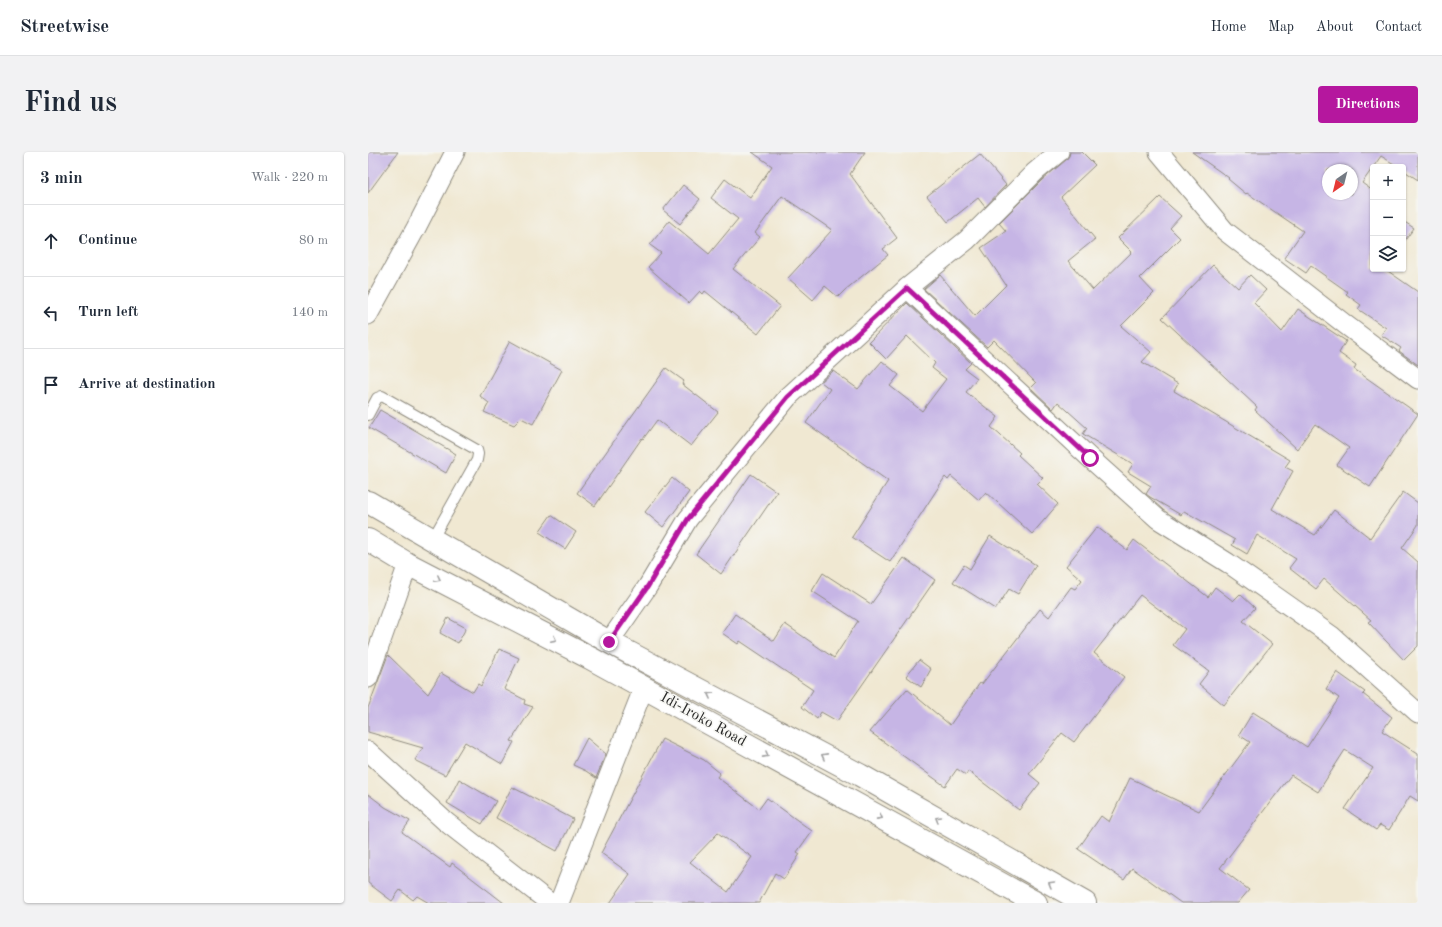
<!DOCTYPE html>
<html lang="en">
<head>
<meta charset="utf-8">
<style>
	:root { --surface:#fff; --page:#f2f2f3; --text:#1f2937; --muted:#747a83; --line:#e0e1e3; --accent:#b5179e }
	body { margin:0; font-family:"Old Standard TT",serif; background:var(--page); color:var(--text) }
	.controls { position:absolute; right:12px; top:12px; display:grid; overflow:hidden; border-radius:4px; box-shadow:0 1px 3px #0004 }
	.controls button { width:36px; height:36px; display:grid; place-items:center; padding:0; border:0; border-bottom:1px solid var(--line); background:var(--surface); color:var(--text); font:20px sans-serif }
	.compass { position:absolute; left:954px; top:12px; width:36px; height:36px; border-radius:50%; background:var(--surface); box-shadow:0 1px 3px #0004; rotate:215deg }
	.stop { position:absolute; width:12px; height:12px; margin:-9px; border:3px solid #b5179e; border-radius:50%; background:#fff }
	.stop.end { background:#b5179e; border-color:#fff; box-shadow:0 1px 4px #0008 }
	.list { margin:0; padding:0; list-style:none }
	h2 { display:flex; justify-content:space-between; align-items:center; height:52px; margin:0; padding:0 16px; font-size:17px }
	h2 small { font-size:13px; font-weight:400; color:var(--muted) }
	.list li { display:grid; grid-template-columns:26px 1fr auto; gap:12px; align-items:center; box-sizing:border-box; height:72px; padding:0 16px; border-top:1px solid var(--line) }
	.list b { display:block; font-size:15px; white-space:nowrap }
	.list em { font-size:13px; font-style:normal; color:var(--muted) }
	.icon { flex:none; width:22px; height:22px; fill:none; stroke:currentColor; stroke-width:2; stroke-linecap:round; stroke-linejoin:round }
	.map { position:relative; flex:none; width:1050px; height:751px; overflow:hidden; border-radius:4px }
	header { display:flex; align-items:center; gap:24px; box-sizing:border-box; height:56px; padding:0 20px; background:var(--surface); border-bottom:1px solid var(--line) }
	header strong { font-size:19px }
	nav { display:flex; gap:22px; margin-inline-start:auto; font-size:14px }
	.intro { display:flex; align-items:center; justify-content:space-between; box-sizing:border-box; height:96px; padding:0 24px }
	h1 { margin:0; font-size:28px }
	.button { padding:10px 18px; border-radius:4px; background:var(--accent); color:#fff; font-size:14px; font-weight:700 }
	main { display:flex; gap:24px; padding:0 24px }
	aside { flex:1; background:var(--surface); border-radius:4px; box-shadow:0 1px 3px #0004 }
	.map>svg:first-child { display:block }
	.building { fill:#c6b5e5; fill-rule:evenodd }
	.lines { fill:none; stroke-linecap:round; stroke-linejoin:round }
	.service-casing { stroke:#8e8a7e; stroke-width:12 }
	.minor-casing { stroke:#8e8a7e; stroke-width:21 }
	.trunk-casing { stroke:#8e8a7e; stroke-width:24 }
	.service { stroke:#fff; stroke-width:10 }
	.minor { stroke:#fff; stroke-width:19 }
	.trunk { stroke:#fff; stroke-width:22 }
	.oneway { stroke:#a0a0a0 }
	.route { stroke:#b5179e; stroke-width:5 }
	.labels { text-anchor:middle; dominant-baseline:central; stroke-width:3; stroke-linejoin:round; paint-order:stroke }
	.street-label { font-size:15px; fill:#2b2b2b; stroke:#f6f6f2 }
</style>
</head>
<body>
<header>
<strong>Streetwise</strong>
<nav><a>Home</a><a>Map</a><a>About</a><a>Contact</a></nav>
</header>
<div class="intro"><h1>Find us</h1><a class="button">Directions</a></div>
<main>
<aside>
<h2>3 min<small>Walk · 220 m</small></h2>
<ul class="list">
<li><svg class="icon" aria-label="ahead" viewBox="0 0 24 24"><path d="M12 20V5M6 11l6-6 6 6"/></svg><div><b>Continue</b></div><em>80 m</em></li>
<li><svg class="icon" aria-label="left" viewBox="0 0 24 24"><path d="M17 20v-9H6M10 6l-5 5 5 5"/></svg><div><b>Turn left</b></div><em>140 m</em></li>
<li><svg class="icon" aria-label="arrive" viewBox="0 0 24 24"><path d="M6 21V4h12l-3 4 3 4H6"/></svg><div><b>Arrive at destination</b></div></li>
</ul>
</aside>
<div class="map">
<svg width="1050" height="751" viewBox="0 0 1050 751">
	<rect width="100%" height="100%" fill="#f6f6f2"/>
	<filter id="ink" filterUnits="userSpaceOnUse"><feTurbulence type="fractalNoise" baseFrequency=".025" numOctaves="2"/><feDisplacementMap in="SourceGraphic" scale="8" xChannelSelector="R" yChannelSelector="G"/><feConvolveMatrix kernelMatrix="1 2 1 2 8 2 1 2 1" color-interpolation-filters="sRGB"/></filter>
	<filter id="wash" filterUnits="userSpaceOnUse"><feTurbulence type="fractalNoise" baseFrequency=".012" numOctaves="4" result="noise"/><feDisplacementMap in="SourceGraphic" scale="16" xChannelSelector="R" yChannelSelector="G"/><feGaussianBlur stdDeviation="0.9" result="paint"/><feColorMatrix in="noise" values="0 0 0 0 0 0 0 0 0 0 0 0 0 0 0 0 0 1.4 0 .05"/><feComposite in="paint" operator="in"/></filter>
	<g filter="url(#wash)">
		<rect width="100%" height="100%" fill="#f0e8d2"/>
		<g id="blocks">
			<!-- building -->
			<g class="building">
				<path d="M0,0H30L0,41Z"/>
				<path d="M384,0H497L482,22L529,86L515,97L520,103L477,138L470,145L457,134L445,148L420,126L464,78L414,44L387,81L392,85L365,117L412,154L390,182L337,139L335,142L332,139L321,151L280,115L293,101L282,93L301,69L341,102L370,67L343,46L357,27L382,46L404,14Z"/>
				<path d="M702,0H714L727,13L693,45L727,87L700,109L725,138L764,100L750,86L792,45L813,64L802,76L812,86L772,126L786,141L753,174L783,200L774,210L810,232L806,239L922,308L917,315L925,319L904,357L947,383L966,358L1002,386L1035,340L1050,351V373L1034,396L1050,410V494L1036,508L1000,470L1003,468L956,427L948,437L921,416L928,407L889,383L879,402L864,393L867,388L816,359L813,363L782,345L778,342L783,334L760,320L765,312L715,282L719,276L690,250L685,257L663,236L668,231L626,188L619,195L556,137L572,123L607,164L638,133L613,96L638,79L631,71L674,28L698,8L701,4Z"/>
				<path d="M824,0H1050V28L1035,18V15H1031L1013,4L994,31L1005,39V117H1017L1050,140V213L1031,199L1033,196L1013,183L1018,176L990,157L993,153L978,142L980,140L943,114L938,121L916,106L935,79L879,41L878,42L860,27L861,26ZM960,18H984V42H960Z"/>
				<path d="M612,2L638,33L617,55L610,46L580,70L559,44Z"/>
				<path d="M315,33L332,47L312,72L295,58Z"/>
				<path d="M1035,69L1046,76L1035,91Z"/>
				<path d="M845,113L870,136L882,123L898,138L886,151L914,180L930,157L978,189L971,201L988,213L986,217L1050,262L1002,335L969,313L981,296L947,272L929,297L887,258L889,255L794,166Z"/>
				<path d="M539,151L603,211L597,217L609,226L598,240L630,265L623,275L652,301L650,303L675,326L669,332L690,352L664,382L618,340L611,348L583,324L580,328L577,325L522,410L484,385L520,329L438,271L462,237L453,230L465,219L490,237L514,209L531,223L522,234L554,259L578,227L564,216L567,211L539,184L518,207L501,190Z"/>
				<path d="M142,189L194,218L165,272L153,266L146,273L116,260L121,251L112,244Z"/>
				<path d="M298,216L316,229L314,232L350,260L323,294L289,268L275,287L274,286L227,354L209,341Z"/>
				<path d="M12,258L88,302L78,321L1,276Z"/>
				<path d="M383,322L409,340L353,422L328,402Z"/>
				<path d="M304,326L321,340L295,375L277,360Z"/>
				<path d="M183,363L208,380L197,397L171,380Z"/>
				<path d="M729,375L759,398L766,388L840,445L847,435L865,449L872,442L887,456L875,469L904,492L856,553L831,532L841,519L805,493L817,477L772,443L726,501L756,525L706,590L694,581L661,622L672,631L651,658L600,619L598,623L589,617L577,634L502,580L539,537L582,573L612,531L614,532L672,457L681,465L703,435L707,437L714,428L698,414Z"/>
				<path d="M622,384L668,413L650,442L641,437L628,457L585,430L596,413L602,417Z"/>
				<path d="M536,406L567,428L469,569L453,560L449,567L434,555L445,538L372,489L370,492L354,481L367,462L406,489L417,472L466,506L490,469L444,439L455,421L503,452Z"/>
				<path d="M80,466L98,476L90,491L72,481Z"/>
				<path d="M131,497L151,506L136,537L157,548L156,552L165,555L143,589L146,590L134,612L97,590L77,623L47,608L55,596L0,580V556L20,503L60,542L73,521L105,540L110,532L113,534Z"/>
				<path d="M551,508L563,517L553,535L538,524Z"/>
				<path d="M969,520L997,540L995,542L1024,565L1014,579L1050,602V649L1042,644L1021,678L1012,673L1008,678L977,657L1005,616L977,598L950,640L923,623L852,716L881,738L870,751H813L764,716L756,728L710,697L733,664L741,670L762,626L831,659L882,590L871,583L885,560L939,595L971,546L958,537Z"/>
				<path d="M219,586L238,602L228,626L218,619L205,613Z"/>
				<path d="M294,587L336,608L352,621L349,625L391,657L399,646L444,679L429,700L432,702L416,727L407,721L391,751H242L262,722L233,701ZM350,681L384,705L360,740L322,710Z"/>
				<path d="M91,627L128,649L114,672L79,651Z"/>
				<path d="M144,635L205,667L189,699L128,666Z"/>
				<path d="M0,642L17,655L42,669L34,680L82,715L84,711L136,751H61L49,744L45,748L32,738L24,749L0,731Z"/>
			</g>
		</g>
	</g>
	<g filter="url(#ink)">
		<use href="#blocks" fill-opacity="0" stroke="#8e8a7e" stroke-width="1"/>
		<g class="lines">
			<defs>
				<path id="service" d="M0,263L9,246L14,244L109,298L110,302L109,308L64,388"/>
				<g id="minor">
					<path d="M791,0L857,79L978,173L1050,227"/>
					<path d="M539,136L722,306L790,367L860,411L964,484L1050,561"/>
					<path d="M0,163L48,76L87,0"/>
					<path d="M241,490L280,434L320,367L420,245L539,136L599,88L667,20L691,0"/>
					<path d="M0,526L40,412"/>
					<path d="M0,599L78,670L182,751"/>
					<path d="M191,751L276,535"/>
				</g>
				<g id="trunk">
					<path d="M0,350L241,490L492,623L717,751"/>
					<path d="M0,388L40,412L222,506L668,751"/>
				</g>
			</defs>
			<!-- service casing -->
			<use href="#service" class="service-casing"/>
			<!-- minor casing -->
			<use href="#minor" class="minor-casing"/>
			<!-- trunk casing -->
			<use href="#trunk" class="trunk-casing"/>
			<!-- service -->
			<use href="#service" class="service"/>
			<!-- minor -->
			<use href="#minor" class="minor"/>
			<!-- trunk -->
			<use href="#trunk" class="trunk"/>
		</g>
		<!-- one-way arrows -->
		<defs><path id="oneway-chevron" d="M-2-3.5L2.5 0L-2 3.5" fill="none" stroke-width="1.6" stroke-linecap="round" stroke-linejoin="round"/></defs>
		<g class="oneway">
			<use href="#oneway-chevron" transform="translate(70 427) rotate(27)"/>
			<use href="#oneway-chevron" transform="translate(186 487) rotate(27)"/>
			<use href="#oneway-chevron" transform="translate(342 543) rotate(-152)"/>
			<use href="#oneway-chevron" transform="translate(398 603) rotate(29)"/>
			<use href="#oneway-chevron" transform="translate(456 604) rotate(-152)"/>
			<use href="#oneway-chevron" transform="translate(512 665) rotate(29)"/>
			<use href="#oneway-chevron" transform="translate(570 667) rotate(-150)"/>
			<use href="#oneway-chevron" transform="translate(683 732) rotate(-150)"/>
		</g>
	</g>
	<g class="lines" filter="url(#ink)">
		<!-- route -->
		<path class="route" d="M241,490L280,434L320,367L420,245L539,136L722,306"/>
	</g>
	<g class="labels">
		<!-- street labels -->
		<g class="street-label">
			<text transform="translate(335 568) rotate(29)">Idi-Iroko Road</text>
		</g>
	</g>
</svg>
<div class="controls">
<button>+</button>
<button>−</button>
<button><svg class="icon" aria-label="layers" viewBox="0 0 24 24"><path d="M12 4l9 5-9 5-9-5zM3 14l9 5 9-5"/></svg></button>
</div>
<svg class="compass" viewBox="-18 -18 36 36"><path d="M0-13l5 13h-10z" fill="#e53935"/><path d="M0 13l5-13h-10z" fill="#747a83"/></svg>
<div class="stop" style="left:722px;top:306px"></div>
<div class="stop end" style="left:241px;top:490px"></div>
</div>
</main>
</body>
</html>
